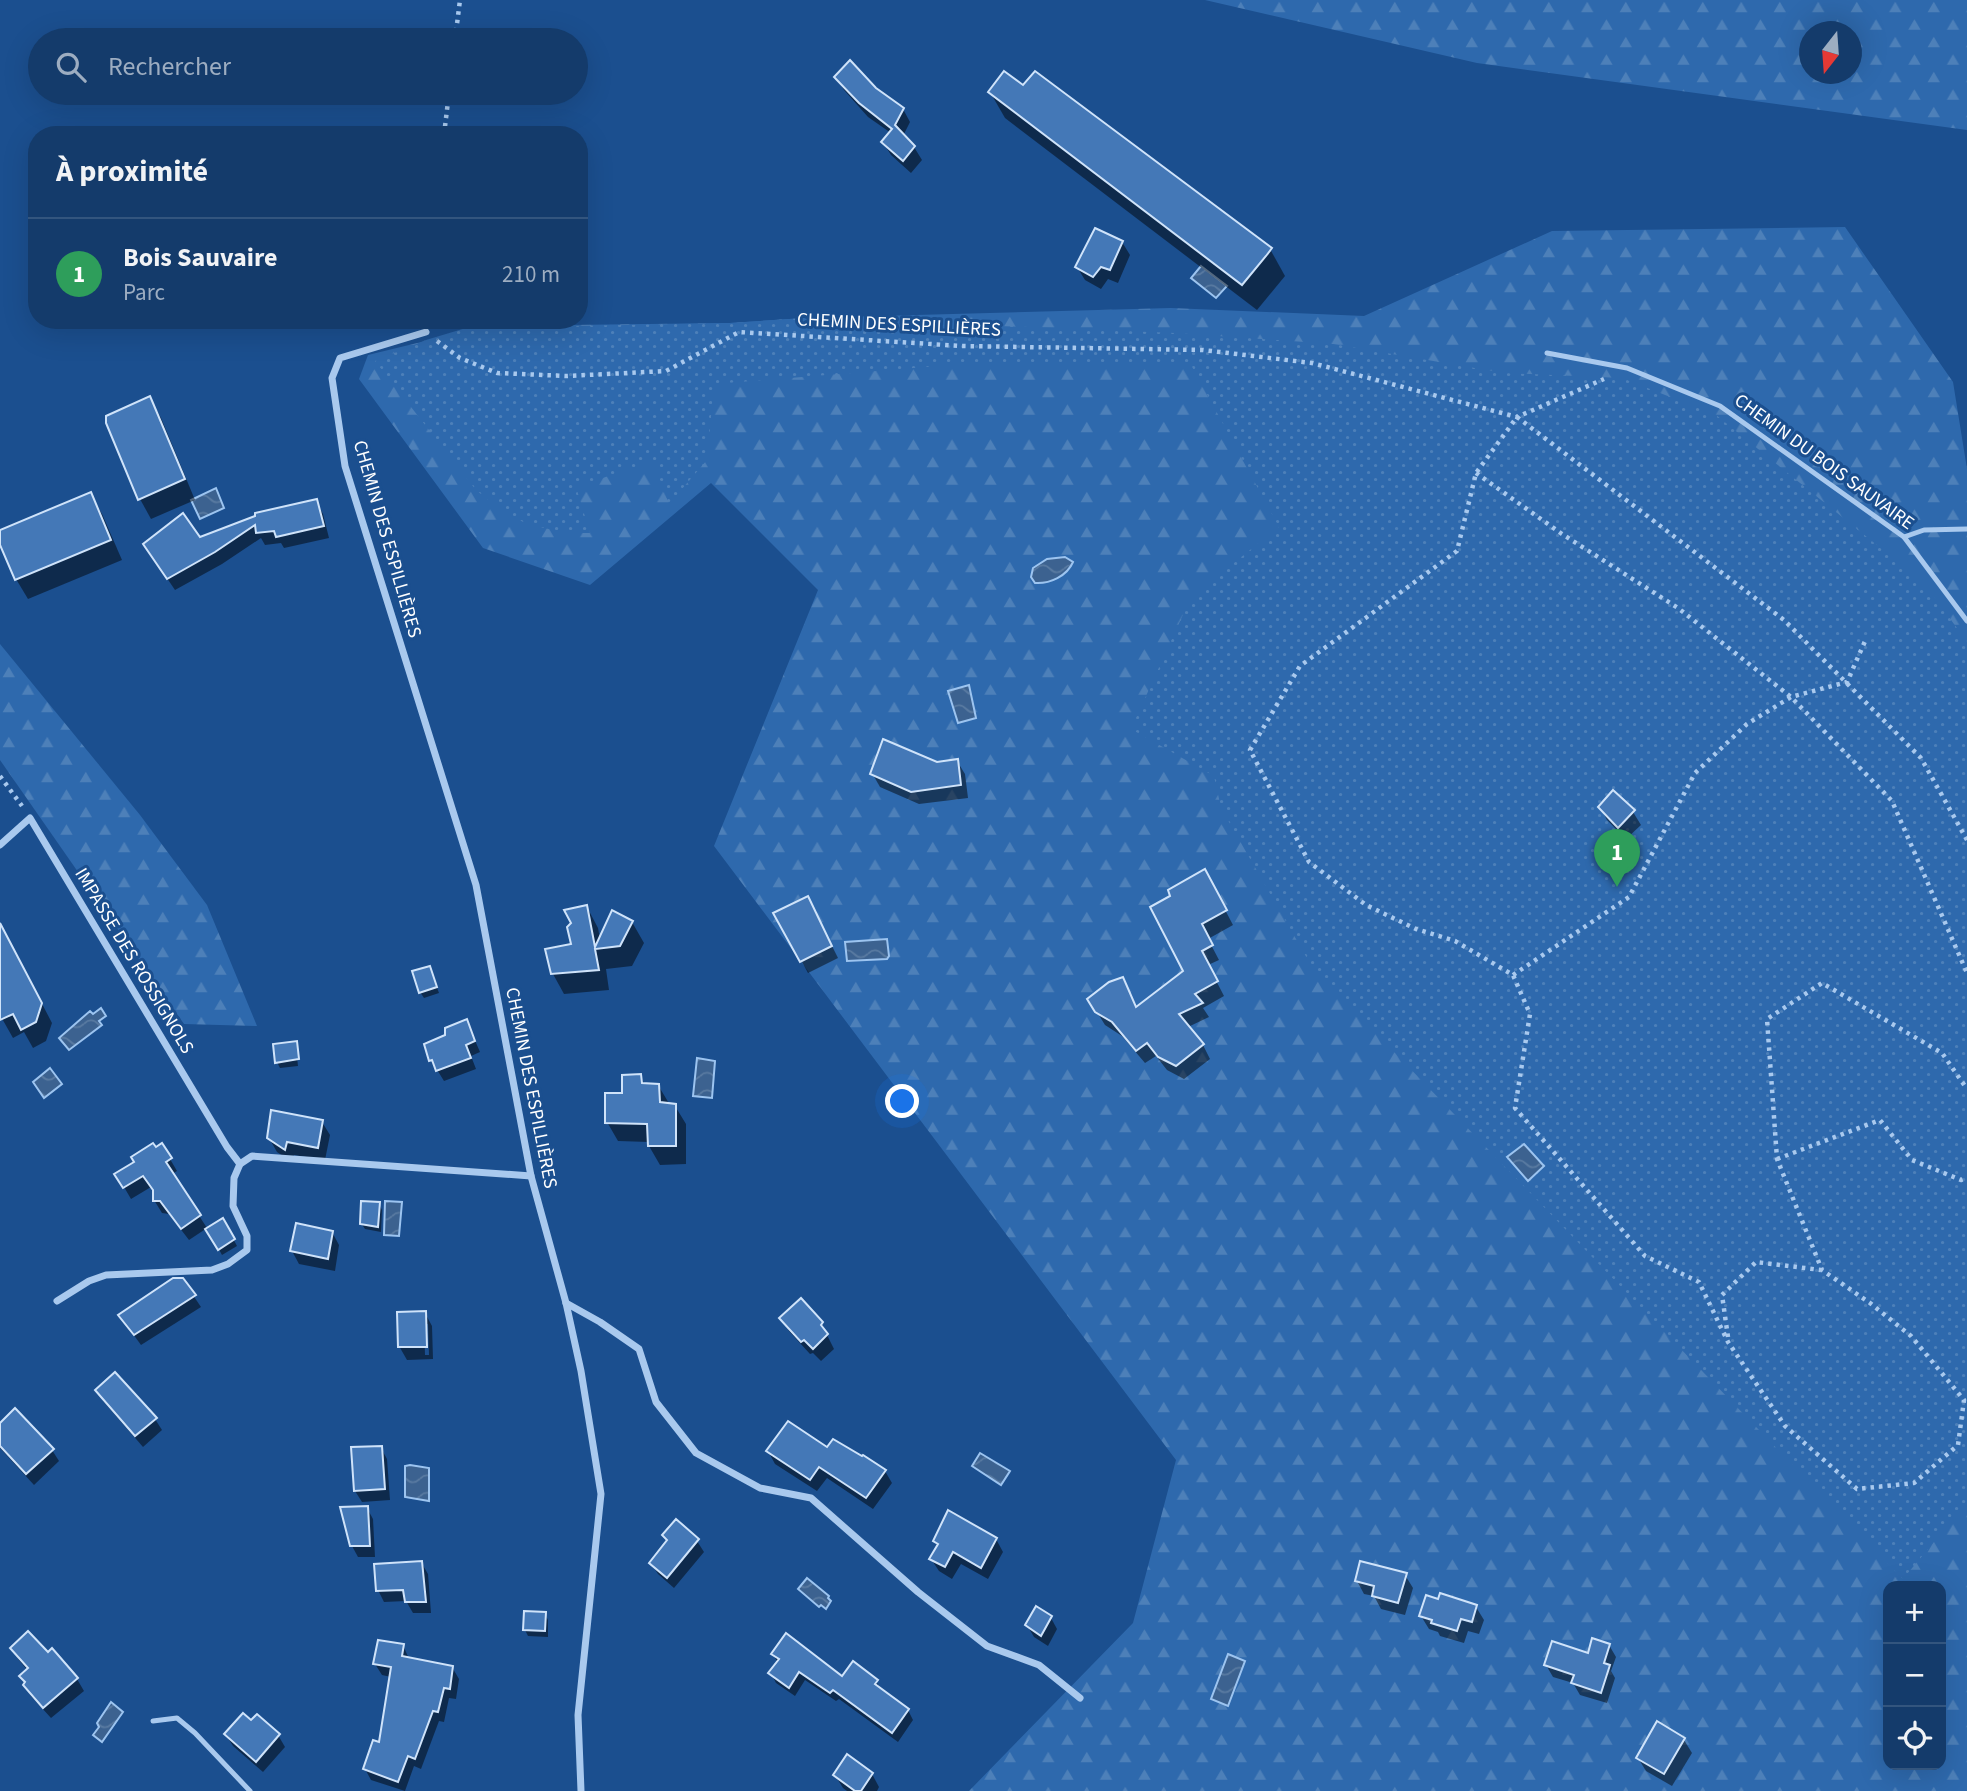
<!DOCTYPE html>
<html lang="fr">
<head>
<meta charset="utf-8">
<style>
	:root { --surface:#143b6b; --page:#214673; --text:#f1f3f6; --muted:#9dadc1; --line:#33557e; --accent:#8c9099 }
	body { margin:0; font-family:"Source Sans 3",sans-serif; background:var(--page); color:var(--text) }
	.controls { position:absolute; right:21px; bottom:21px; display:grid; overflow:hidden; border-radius:14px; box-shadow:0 7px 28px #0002 }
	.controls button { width:63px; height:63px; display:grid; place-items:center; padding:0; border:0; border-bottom:2px solid var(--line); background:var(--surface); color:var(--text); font:35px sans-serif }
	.compass { position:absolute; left:1799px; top:21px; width:63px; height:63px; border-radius:50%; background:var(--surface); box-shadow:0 7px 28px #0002; rotate:197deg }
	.you { position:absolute; left:903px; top:1102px; width:24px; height:24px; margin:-18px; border:5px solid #fff; border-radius:50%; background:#1a73e8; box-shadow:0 0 0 10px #1a73e833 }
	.badge { display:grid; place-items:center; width:46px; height:46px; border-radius:50%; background:var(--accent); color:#fff; font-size:23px; font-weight:700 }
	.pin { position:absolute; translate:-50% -58px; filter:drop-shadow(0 2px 4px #0008) }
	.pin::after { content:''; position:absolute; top:37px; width:24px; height:21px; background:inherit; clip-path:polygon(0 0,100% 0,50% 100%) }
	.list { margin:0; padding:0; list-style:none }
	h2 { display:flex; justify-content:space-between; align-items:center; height:91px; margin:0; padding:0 28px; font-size:30px }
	h2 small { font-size:23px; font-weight:400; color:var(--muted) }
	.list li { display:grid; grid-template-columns:46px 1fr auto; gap:21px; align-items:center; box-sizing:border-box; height:112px; padding:0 28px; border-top:2px solid var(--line) }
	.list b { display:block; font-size:26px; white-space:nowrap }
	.list p { margin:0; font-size:23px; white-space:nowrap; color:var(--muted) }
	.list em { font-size:23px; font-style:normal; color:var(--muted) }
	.icon { flex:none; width:38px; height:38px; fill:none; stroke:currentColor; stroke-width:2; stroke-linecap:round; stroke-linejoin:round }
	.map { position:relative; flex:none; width:1967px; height:1791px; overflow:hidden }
	.search { position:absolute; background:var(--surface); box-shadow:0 7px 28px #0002; left:28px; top:28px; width:560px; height:77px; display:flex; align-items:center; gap:18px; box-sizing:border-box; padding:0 24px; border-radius:38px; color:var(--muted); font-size:26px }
	.panel { position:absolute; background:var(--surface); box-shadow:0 7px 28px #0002; left:28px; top:126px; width:560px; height:203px; border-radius:28px }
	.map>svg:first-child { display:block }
	.forest { fill:url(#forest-firs); fill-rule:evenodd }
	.park { fill:url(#park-dots) }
	.water { fill:url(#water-waves); stroke:#9cc4f0; stroke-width:2 }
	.shadow { fill:#0007; fill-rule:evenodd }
	.building { fill:#4478b7; stroke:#cfe3fa; stroke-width:2 }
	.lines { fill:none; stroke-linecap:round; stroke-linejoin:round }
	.path { stroke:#a9c9ee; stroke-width:4.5; stroke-dasharray:3.5 5; stroke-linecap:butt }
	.lane { stroke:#a9c9ee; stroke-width:5 }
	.street { stroke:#a9c9ee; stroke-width:7 }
	.labels { text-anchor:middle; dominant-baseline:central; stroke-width:6; stroke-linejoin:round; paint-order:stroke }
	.street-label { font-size:19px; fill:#fff; stroke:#1b4f8f }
</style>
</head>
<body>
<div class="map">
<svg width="1967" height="1791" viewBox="0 0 1967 1791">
	<defs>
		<pattern id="forest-firs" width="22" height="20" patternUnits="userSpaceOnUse" patternTransform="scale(1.75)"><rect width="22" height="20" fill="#2e69ad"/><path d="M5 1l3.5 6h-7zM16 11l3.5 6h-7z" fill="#4d80b9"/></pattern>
		<pattern id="park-dots" width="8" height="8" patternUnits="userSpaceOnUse" patternTransform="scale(1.75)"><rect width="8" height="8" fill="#2e69ad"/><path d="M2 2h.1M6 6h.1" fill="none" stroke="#4d80b9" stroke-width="1.8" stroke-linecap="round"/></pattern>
		<pattern id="water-waves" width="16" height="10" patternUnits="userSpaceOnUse" patternTransform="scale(1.75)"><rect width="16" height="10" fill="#3c6290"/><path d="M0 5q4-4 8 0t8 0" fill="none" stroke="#597aa1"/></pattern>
	</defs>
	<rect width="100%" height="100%" fill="#1b4f8f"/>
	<!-- forest -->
	<g class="forest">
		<path d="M1205,0H1967V130L1477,63ZM1810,32H1852V74H1810Z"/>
		<path d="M1845,227L1953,382L1967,469V1791H969L1133,1623L1176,1460L714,846L818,590L711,483L590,585L483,548L359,379L368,355L487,326L730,323L805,318L1171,308L1364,316L1552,231ZM1888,1586H1941V1765H1888Z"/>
		<path d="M0,644L140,815L207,905L257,1026L184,1024L0,760Z"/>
	</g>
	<!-- park -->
	<path class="park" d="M805,318L1175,333L1333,344L1504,373L1622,378L1716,415L1925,584L1967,642V1502L1903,1579L1312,967L1221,808L1214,776L1131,729L1191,597L1279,527L1190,363L963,364L714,384L707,460L669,504L653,461L576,487L590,533H566L527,524L501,510L476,490L375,361L426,340L466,328L730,323Z"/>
	<!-- water -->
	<g class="water">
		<path d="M1201,266L1227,286L1216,298L1191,278Z"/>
		<path d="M216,488L224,508L200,519L191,500Z"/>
		<path d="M1065,557L1073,562C1067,576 1050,584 1035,583L1031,577L1033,568L1047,559Z"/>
		<path d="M969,685L976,718L958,723L948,691Z"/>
		<path d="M887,939L889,956L887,959L847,961L845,942Z"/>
		<path d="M101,1008L106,1016L99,1021L102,1025L69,1050L59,1038L90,1011L93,1014Z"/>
		<path d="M697,1058L715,1061L712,1098L693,1096Z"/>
		<path d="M50,1068L62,1084L44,1098L33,1082Z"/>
		<path d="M1524,1144L1544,1166L1528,1181L1507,1157Z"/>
		<path d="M385,1201L402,1202L399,1236L384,1235Z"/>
		<path d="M980,1453L1010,1471L1001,1485L972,1466Z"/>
		<path d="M410,1465L429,1468V1501L405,1497V1466Z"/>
		<path d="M807,1578L829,1596L828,1598L831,1601L826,1609L821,1605L819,1607L798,1589Z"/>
		<path d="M1228,1654L1245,1661L1228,1706L1211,1699Z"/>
		<path d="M111,1702L123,1712L102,1742L93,1735L99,1727L97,1723Z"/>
	</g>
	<!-- shadow -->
	<g class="shadow">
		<path d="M836,77L875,89L903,109L910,122L903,136L914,147L922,160L911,173L891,155L883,142L891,133L868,117L844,90Z"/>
		<path d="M990,92L1270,249L1285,276L1257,310L1005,118Z"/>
		<path d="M1122,242L1130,255L1118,283L1108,279L1101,289L1085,280L1077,267Z"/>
		<path d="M150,398L161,418L195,500L151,519L140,499Z"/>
		<path d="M90,494L102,514L122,560L28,599L16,579L0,540V532Z"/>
		<path d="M316,501L323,514L329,538L284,548L281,543L265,545L261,538L222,564L175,590L152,556L199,539Z"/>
		<path d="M957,761L965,774L968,798L919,804L880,787L872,773Z"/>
		<path d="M1600,807L1633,812L1641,825L1626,839L1607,820Z"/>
		<path d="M1212,885L1233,925L1208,939L1219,960L1208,965L1224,996L1203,1008L1209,1017L1188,1027L1203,1045L1210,1059L1184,1079L1167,1070L1156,1056L1145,1063L1122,1036L1105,1025L1089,999L1130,993L1137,1009L1185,972Z"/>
		<path d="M587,907L598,928L600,939L632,922L644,943L632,966L606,969L609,990L564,994L553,974L573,946Z"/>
		<path d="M814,910L838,958L808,973L776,914Z"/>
		<path d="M0,933L16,954L52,1023L46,1041L33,1048L24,1032L13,1038L0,1015Z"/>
		<path d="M432,974L439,993L424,998L420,992Z"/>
		<path d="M467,1022L480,1052L471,1056L476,1069L444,1081L431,1060L447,1036Z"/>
		<path d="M296,1042L298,1047H296L298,1066L280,1068L277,1062Z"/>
		<path d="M640,1076L645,1085H658L670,1105L675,1106L686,1124V1164L660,1165L649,1146V1142L618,1141L607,1122L624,1095Z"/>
		<path d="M322,1122L330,1135L325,1160L294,1155L292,1162L277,1152L269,1138Z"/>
		<path d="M170,1159L177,1171L172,1174L207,1228L189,1240L169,1214L162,1213L154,1200V1192L151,1187L131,1199L117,1175Z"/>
		<path d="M379,1204L382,1210L381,1232L365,1229L361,1223Z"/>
		<path d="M223,1220L237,1246L222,1255L208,1229Z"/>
		<path d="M332,1232L339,1245L335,1271L299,1264L292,1251Z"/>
		<path d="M182,1279L201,1307L141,1345L120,1316Z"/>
		<path d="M425,1313L432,1326L433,1359L407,1360L399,1346ZM424,1324H428L429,1355H425Z"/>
		<path d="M781,1318L821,1323L834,1349L821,1361L813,1353L810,1354L789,1331Z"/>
		<path d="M97,1390L155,1419L162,1430L143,1447L104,1402Z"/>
		<path d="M0,1425L52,1450L59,1461L34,1485L0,1448Z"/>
		<path d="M381,1448L387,1459L390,1500L362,1502L355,1491Z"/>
		<path d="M828,1450L885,1471L892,1483L873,1509L827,1478L817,1491L775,1464L768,1451Z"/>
		<path d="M367,1508L373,1519L375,1557H358L352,1546Z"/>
		<path d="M664,1535L697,1541L704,1552L674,1588L658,1574L651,1563L668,1542Z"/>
		<path d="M996,1539L1003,1552L988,1579L961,1564L952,1579L939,1571L931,1559L938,1547L935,1541Z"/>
		<path d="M421,1562L428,1574L431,1613H413L406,1601L384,1602L378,1590Z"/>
		<path d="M1405,1575L1413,1588L1405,1615L1381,1609L1374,1596L1364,1594L1357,1581Z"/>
		<path d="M1476,1607L1484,1620L1479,1634L1468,1631L1464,1643L1440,1636L1438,1632L1429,1629L1421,1616Z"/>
		<path d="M545,1614L548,1620V1637L528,1636L525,1630Z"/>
		<path d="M1051,1618L1057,1629L1048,1646L1034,1637L1027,1625Z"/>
		<path d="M403,1645L409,1659L452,1667L459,1679L456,1699L449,1698L444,1722L439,1721L421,1769L414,1766L405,1791L371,1780L365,1769L380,1745L391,1677L382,1675L375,1664Z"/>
		<path d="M1609,1645L1616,1657L1611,1671L1615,1678L1607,1703L1580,1695L1573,1683L1553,1677L1546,1665L1589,1655Z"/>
		<path d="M12,1649L47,1654L52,1651L77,1679L84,1691L51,1718L31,1696L25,1685L28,1671L19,1660Z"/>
		<path d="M773,1654L842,1678L876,1681L882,1692L908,1710L913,1720L898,1742L839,1699L836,1701L805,1680L795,1696L776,1683L771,1673L778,1663Z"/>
		<path d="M1657,1723L1684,1740L1692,1753L1672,1786L1646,1771L1638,1758Z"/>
		<path d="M226,1735H278L285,1747L263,1772L233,1746Z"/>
		<path d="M872,1774L879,1787L877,1791H847L843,1788L835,1775Z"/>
	</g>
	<!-- building -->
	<g class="building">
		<path d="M850,60L876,88L904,108L895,125L915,146L903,161L881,142L892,129L859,103L834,77Z"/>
		<path d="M1004,71L1023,85L1035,71L1272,248L1266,256L1242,285L988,92Z"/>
		<path d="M1095,228L1123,241L1110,270L1101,267L1093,277L1075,267Z"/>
		<path d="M150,396L185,479L138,500L106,423V416Z"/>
		<path d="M91,492L111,540L15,580L0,545V530Z"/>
		<path d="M317,499L324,526L276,537L274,531L256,533L255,525L215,552L167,579L143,544L183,513L200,537L255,516V513Z"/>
		<path d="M883,739L937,762L958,759L961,785L911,792L870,774Z"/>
		<path d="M1613,790L1635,810L1618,828L1598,807Z"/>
		<path d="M1205,869L1227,910L1202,924L1213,945L1202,951L1218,981L1195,994L1203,1003L1179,1014L1204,1044L1176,1066L1158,1057L1147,1043L1136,1051L1112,1022L1095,1012L1087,999L1109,982L1123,977L1136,1007L1183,971L1150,907L1170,896L1168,890Z"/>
		<path d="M808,896L832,946L800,962L773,913Z"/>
		<path d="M587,905L595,947L612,910L633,921L620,946L595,949L599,970L551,974L545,949L571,944L567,927L571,923L564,910Z"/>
		<path d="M0,923L42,1003L36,1022L21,1030L13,1014L0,1020Z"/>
		<path d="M430,966L437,987L419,993L412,971Z"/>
		<path d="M467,1019L475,1041L466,1045L471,1058L436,1071L432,1060L429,1061L424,1044L445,1035V1028Z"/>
		<path d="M297,1041L299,1059L275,1063L273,1044Z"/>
		<path d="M641,1074L642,1083L659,1084L660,1102L676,1104V1146H648L647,1124L605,1123V1093H622V1075Z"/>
		<path d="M271,1110L323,1120L318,1148L287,1142L285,1150L267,1138Z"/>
		<path d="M153,1143L156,1147L162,1143L172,1158L166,1162L201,1215L181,1229L160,1201H153V1190L143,1176L123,1188L114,1174L134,1162L131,1157Z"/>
		<path d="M361,1201L380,1202L378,1227L360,1224Z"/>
		<path d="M223,1218L235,1239L218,1250L205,1229Z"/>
		<path d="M296,1223L333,1231L328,1259L290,1251Z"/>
		<path d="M173,1278H183L196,1295L134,1335L118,1315Z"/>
		<path d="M801,1298L823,1322L821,1325L828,1334L813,1349L804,1340L801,1342L779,1318Z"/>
		<path d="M426,1311L427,1347H398L397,1312Z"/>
		<path d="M115,1372L157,1418L135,1436L95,1390Z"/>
		<path d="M15,1408L54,1449L26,1474L0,1446V1423Z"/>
		<path d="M788,1421L827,1447L833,1439L862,1456L863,1455L886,1470L866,1498L819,1467L810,1480L766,1451Z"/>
		<path d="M382,1446L385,1489L354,1491L351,1447Z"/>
		<path d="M368,1506L370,1546H350L340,1507Z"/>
		<path d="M948,1510L997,1538L981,1568L953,1552L945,1567L929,1559L938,1544L933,1541Z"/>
		<path d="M676,1519L699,1539L667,1578L649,1563L667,1540L662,1535Z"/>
		<path d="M422,1561L426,1602H405L403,1590L376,1591L374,1564Z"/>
		<path d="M1360,1561L1407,1573L1398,1603L1372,1596L1374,1586L1355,1581Z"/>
		<path d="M1440,1593L1477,1605L1472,1622L1461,1619L1457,1631L1431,1623L1432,1620L1419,1616L1426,1595L1438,1599Z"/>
		<path d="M1036,1606L1052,1616L1041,1636L1025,1625Z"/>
		<path d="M524,1611L546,1612L545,1631L523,1630Z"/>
		<path d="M28,1631L48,1652L52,1648L78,1678L43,1708L23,1685L25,1682L19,1676L28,1668L10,1648Z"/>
		<path d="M786,1633L842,1676L853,1661L878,1680L875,1684L909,1709L892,1733L833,1690L830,1693L799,1672L789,1688L768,1673L779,1659L771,1654Z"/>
		<path d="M1592,1638L1610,1644L1604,1663L1610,1665L1601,1693L1571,1683L1574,1675L1544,1665L1552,1641L1588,1653Z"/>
		<path d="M378,1640L404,1644L402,1656L453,1666L450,1689L444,1688L438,1712L433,1711L415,1759L408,1756L398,1782L363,1769L373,1740L379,1742L391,1667L373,1664Z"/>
		<path d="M243,1713L251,1720L257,1714L280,1734L256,1762L224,1734Z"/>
		<path d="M1657,1721L1685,1738L1664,1774L1636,1758Z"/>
		<path d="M847,1754L873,1773L861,1791H855L833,1775Z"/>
	</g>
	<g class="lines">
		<!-- path -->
		<g class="path">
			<path d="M455,40L460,0"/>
			<path d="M444,135L449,93"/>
			<path d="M437,341L460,358L497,373L567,376L666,371L739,332L962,346L1203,350L1312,363L1517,417L1604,379"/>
			<path d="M1476,473L1562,534L1678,608L1791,697L1892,801L1967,973"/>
			<path d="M0,776L22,806"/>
			<path d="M1967,840L1921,758L1784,620L1517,417L1476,473L1457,551L1300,666L1250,750L1309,862L1366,905L1416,929L1455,941L1513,975L1530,1014L1515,1108L1645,1256L1699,1282L1728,1342L1785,1426L1857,1489L1914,1483L1958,1445L1964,1400L1911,1336L1870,1303L1822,1270L1777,1159L1767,1019L1822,983L1942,1053L1967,1089"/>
			<path d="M1513,975L1629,897L1695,773L1747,724L1791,697L1847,682L1866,639"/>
			<path d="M1777,1159L1880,1120L1912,1160L1961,1180L1967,1178"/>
			<path d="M1728,1337L1722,1295L1756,1262L1821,1270"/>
		</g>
		<!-- lane -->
		<g class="lane">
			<path d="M1547,353L1627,368L1720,406L1904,537L1967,621"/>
			<path d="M1904,537L1924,530L1967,529"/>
			<path d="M153,1721L177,1718L195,1733L250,1791"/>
		</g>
		<!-- street -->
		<g class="street">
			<path d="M426,332L340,358L332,378L345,466L476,885L531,1176L566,1303L581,1371L601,1494L578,1715L581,1791"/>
			<path d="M0,845L30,818L227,1147L240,1164"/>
			<path d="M57,1301L89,1281L106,1275L212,1270L228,1264L247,1250V1236L233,1206L234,1178L240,1164L252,1156L531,1176"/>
			<path d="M566,1303L600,1322L639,1349L656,1402L696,1453L760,1488L811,1498L918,1592L987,1646L1039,1665L1080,1698"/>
		</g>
	</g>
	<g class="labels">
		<!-- street labels -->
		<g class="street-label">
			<text transform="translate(899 325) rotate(3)">CHEMIN DES ESPILLIÈRES</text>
			<text transform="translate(1824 462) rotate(36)">CHEMIN DU BOIS SAUVAIRE</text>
			<text transform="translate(387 539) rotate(74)">CHEMIN DES ESPILLIÈRES</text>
			<text transform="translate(134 961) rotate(59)">IMPASSE DES ROSSIGNOLS</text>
			<text transform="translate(531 1088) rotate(79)">CHEMIN DES ESPILLIÈRES</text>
		</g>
	</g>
</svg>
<div class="controls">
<button>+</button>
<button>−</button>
<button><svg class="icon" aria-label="locate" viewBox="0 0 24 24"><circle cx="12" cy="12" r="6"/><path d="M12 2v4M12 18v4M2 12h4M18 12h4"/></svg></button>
</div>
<svg class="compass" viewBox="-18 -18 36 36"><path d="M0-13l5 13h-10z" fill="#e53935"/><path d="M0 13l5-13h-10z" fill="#9dadc1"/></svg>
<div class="you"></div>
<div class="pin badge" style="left:1617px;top:887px;background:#2e9e5b">1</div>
<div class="search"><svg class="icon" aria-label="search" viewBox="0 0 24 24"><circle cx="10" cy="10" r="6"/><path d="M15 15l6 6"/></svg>Rechercher</div>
<section class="panel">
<h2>À proximité<small></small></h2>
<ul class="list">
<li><span class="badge" style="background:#2e9e5b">1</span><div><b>Bois Sauvaire</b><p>Parc</p></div><em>210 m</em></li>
</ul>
</section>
</div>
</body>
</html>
